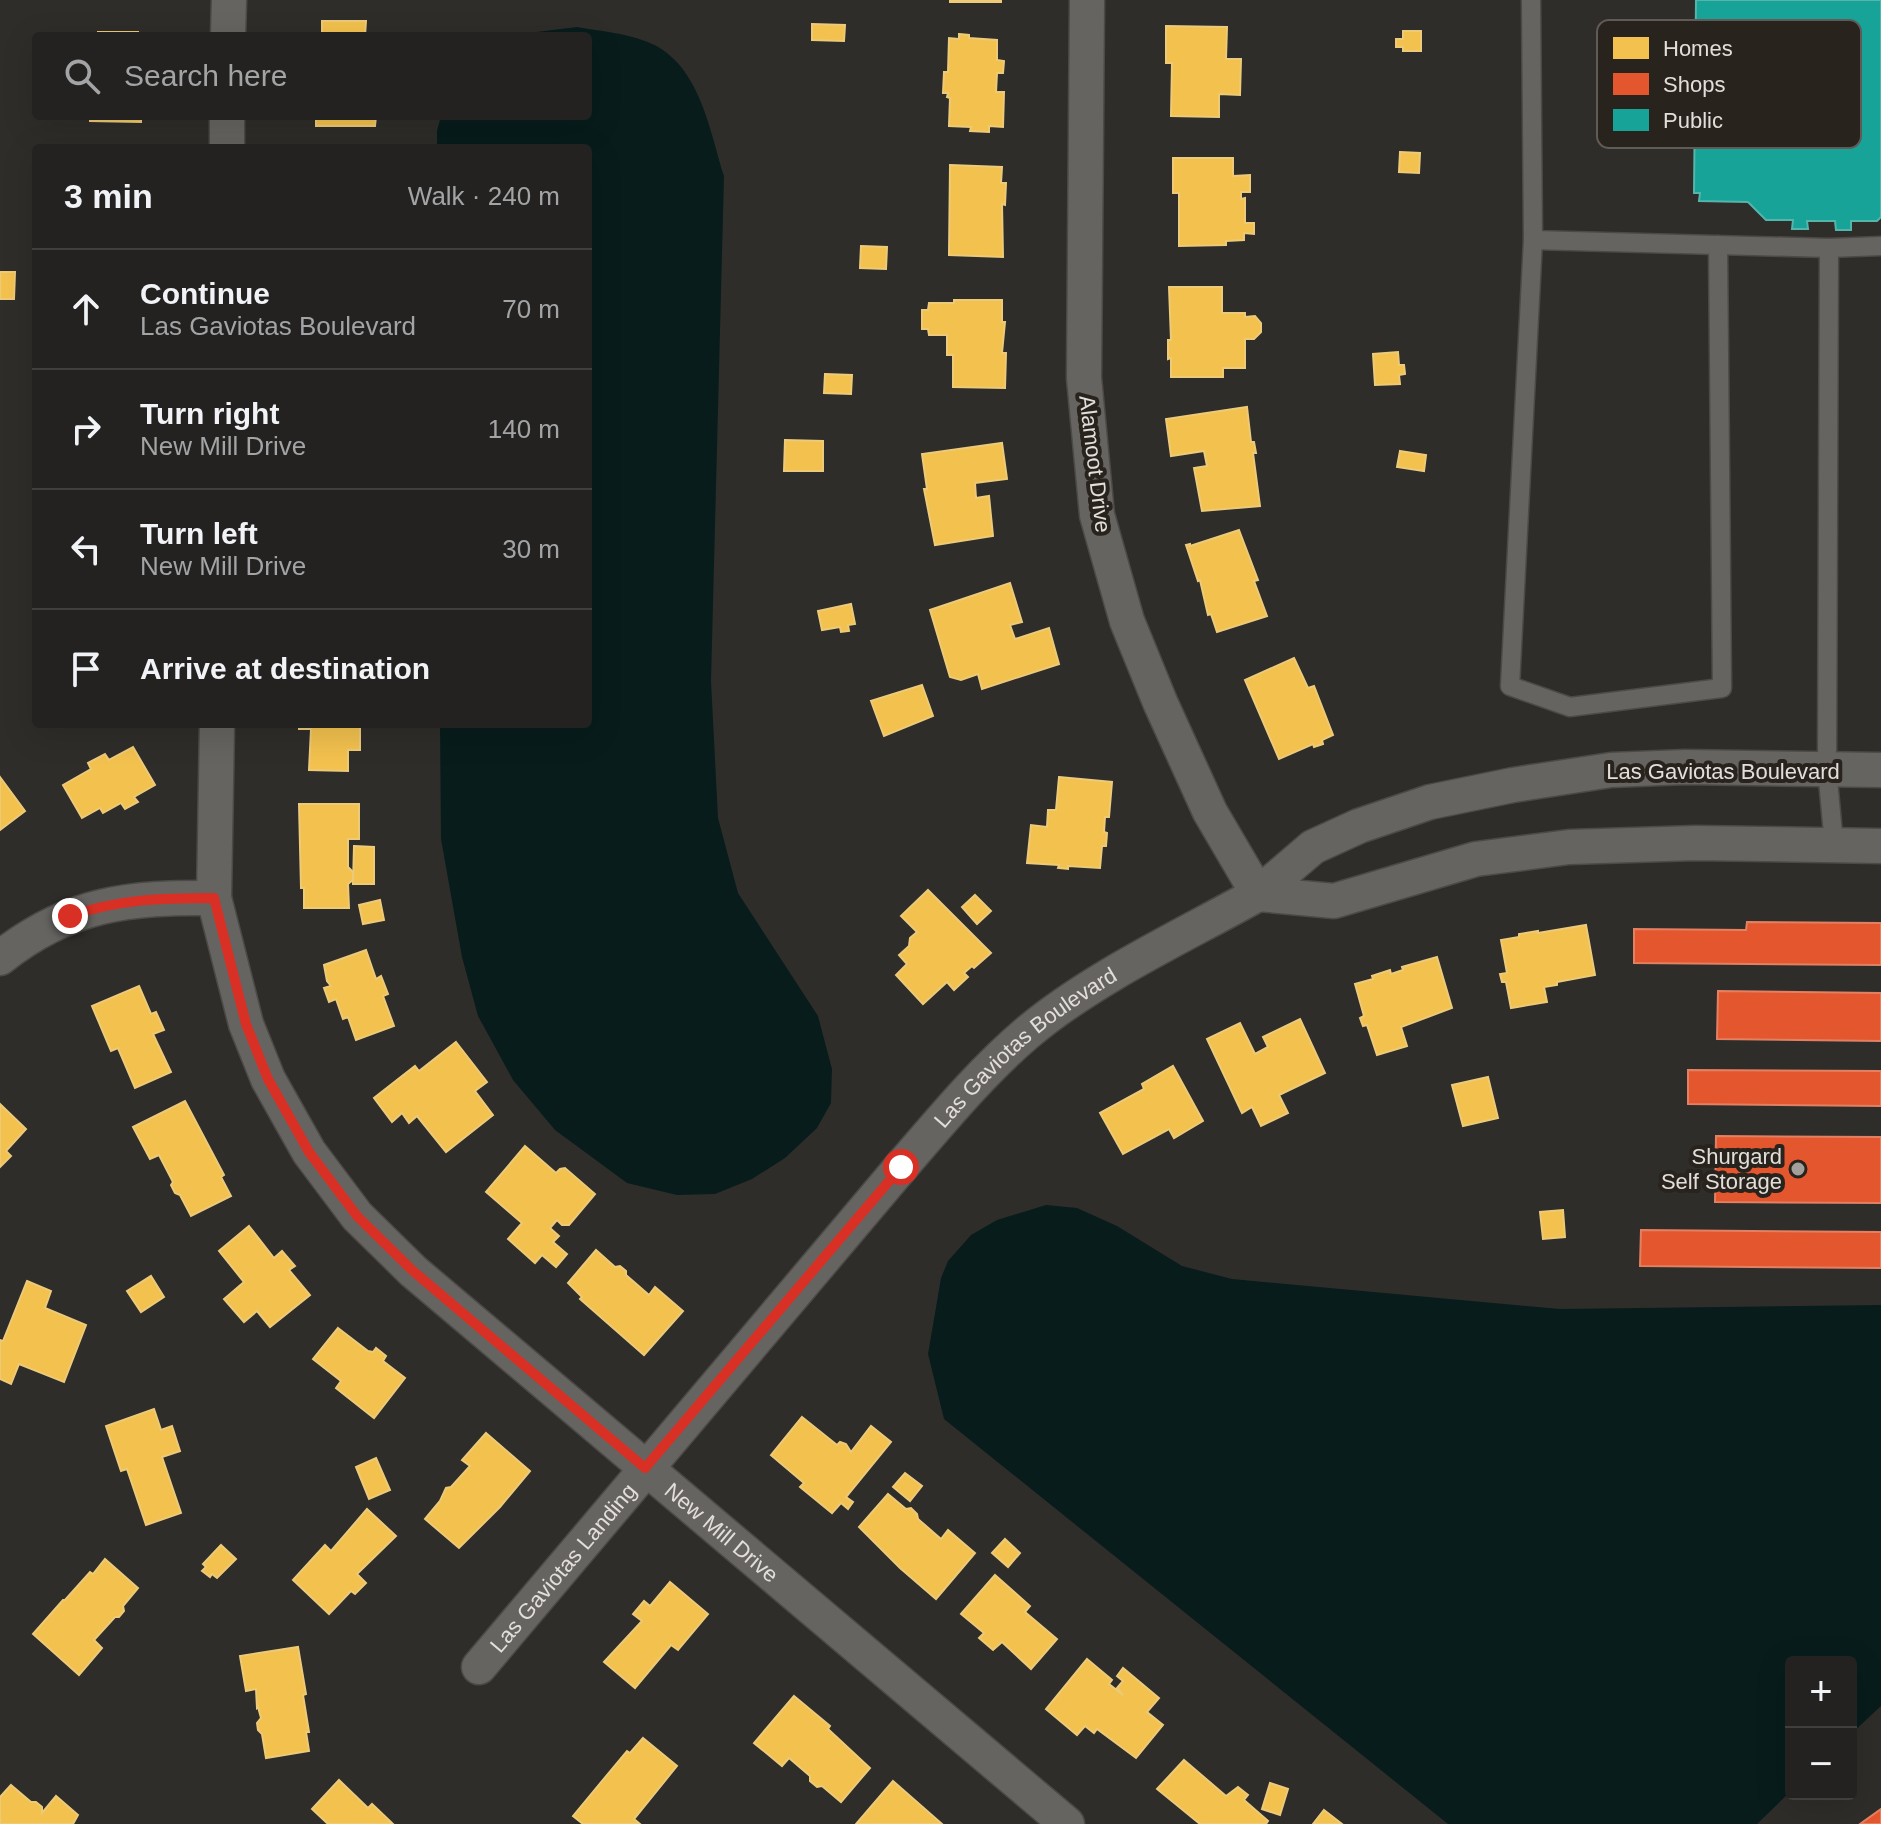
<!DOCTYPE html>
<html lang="en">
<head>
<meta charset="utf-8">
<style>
	:root { --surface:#232220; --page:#2b2a29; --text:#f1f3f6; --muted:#a3a4a5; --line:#403f3e }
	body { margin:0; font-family:Helvetica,sans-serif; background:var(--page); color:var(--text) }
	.controls { position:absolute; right:24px; bottom:24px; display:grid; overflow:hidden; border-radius:8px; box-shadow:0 8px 32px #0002 }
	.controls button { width:72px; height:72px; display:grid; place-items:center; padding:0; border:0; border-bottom:2px solid var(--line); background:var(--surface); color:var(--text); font:40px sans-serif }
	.stop { position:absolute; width:24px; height:24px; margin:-18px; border:6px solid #d93025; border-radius:50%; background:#fff }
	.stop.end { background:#d93025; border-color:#fff; box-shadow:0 2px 8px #0008 }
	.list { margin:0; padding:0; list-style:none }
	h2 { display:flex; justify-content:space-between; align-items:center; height:104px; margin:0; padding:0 32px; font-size:34px }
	h2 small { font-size:26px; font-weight:400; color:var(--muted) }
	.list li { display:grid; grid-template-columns:52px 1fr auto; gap:24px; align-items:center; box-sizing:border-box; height:120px; padding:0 32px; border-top:2px solid var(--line) }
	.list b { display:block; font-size:30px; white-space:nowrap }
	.list p { margin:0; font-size:26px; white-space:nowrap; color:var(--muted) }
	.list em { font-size:26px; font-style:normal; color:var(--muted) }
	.icon { flex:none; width:44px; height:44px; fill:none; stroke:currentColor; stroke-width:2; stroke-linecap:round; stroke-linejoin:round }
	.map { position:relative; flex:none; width:1881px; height:1824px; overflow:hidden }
	.search { position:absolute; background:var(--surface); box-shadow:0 8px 32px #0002; left:32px; top:32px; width:560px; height:88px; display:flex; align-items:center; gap:20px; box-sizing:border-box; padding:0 28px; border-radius:8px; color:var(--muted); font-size:30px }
	.panel { position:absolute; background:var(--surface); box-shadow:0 8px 32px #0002; left:32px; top:144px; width:560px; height:584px; border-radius:8px }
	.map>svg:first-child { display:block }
	.water { fill:#081c1c }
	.homes { fill:#f2c14e; stroke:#edca78; stroke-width:2 }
	.shops { fill:#e4572e; stroke:#e38062; stroke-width:2 }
	.public { fill:#17a398; stroke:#54b5ac; stroke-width:2 }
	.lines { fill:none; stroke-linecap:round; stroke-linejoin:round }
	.service-casing { stroke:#4b4a47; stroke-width:21 }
	.minor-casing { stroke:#4b4a47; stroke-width:37 }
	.service { stroke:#666461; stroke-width:18 }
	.minor { stroke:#666461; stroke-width:34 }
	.route { stroke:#d93025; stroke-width:10 }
	.poi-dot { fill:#a3a09c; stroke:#28231d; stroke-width:3 }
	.labels { text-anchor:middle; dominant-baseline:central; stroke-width:8; stroke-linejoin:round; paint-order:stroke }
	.street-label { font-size:22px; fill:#e2deda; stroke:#28231d }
	.poi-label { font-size:22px; fill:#e2deda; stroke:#28231d; text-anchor:end }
	.key { fill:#28231d; stroke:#605b56; stroke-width:2 }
	.key-label { font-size:22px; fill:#e2deda }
</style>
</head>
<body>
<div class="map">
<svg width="1881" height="1824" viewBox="0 0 1881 1824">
	<rect width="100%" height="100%" fill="#2f2d2a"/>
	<!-- water -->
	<g class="water">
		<path d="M577,27C599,31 624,33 645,41C699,60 709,128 724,176L711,681L718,818L738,893L818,1016L832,1069L831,1103L817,1128L785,1158L752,1179L715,1194L677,1195L627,1183L555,1130L513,1080L478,1016L462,957L441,839L440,724H588V148H437V131L441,116H588V36H503Z"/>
		<path d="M1046,1205L1077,1208L1117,1226L1182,1266L1232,1279L1560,1309L1881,1305V1706L1851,1734V1662H1791V1791L1757,1824H1448L944,1419L928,1354L941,1278L948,1261L971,1235L997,1220Z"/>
	</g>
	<!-- homes -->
	<g class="homes">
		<rect x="950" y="0" width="51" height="2"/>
		<path d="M322,21H366L365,36H322Z"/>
		<path d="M812,24L845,25L844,41L812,40Z"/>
		<path d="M1166,26L1227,27L1226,59H1241L1240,95L1219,94V117L1171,116L1172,63H1166Z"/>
		<path d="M1403,31H1421V51H1403V47H1396V39H1403Z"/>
		<rect x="98" y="32" width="40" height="4"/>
		<path d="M959,34L969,35V38L997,40V60L1004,61L1003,73H997L996,92H1004L1003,127L989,126V132L970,131L971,127L949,126L950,98L947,97L948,93H943L944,72H948L949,38L959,39Z"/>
		<path d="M90,116H141V122L90,121Z"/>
		<path d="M316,116H376L375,126H316Z"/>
		<path d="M1400,152L1420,153L1419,173L1399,172Z"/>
		<path d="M1173,158H1233V176L1250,175V192H1241V199L1245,198V223H1254V234L1244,233V240L1226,241V245L1179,246V193H1173Z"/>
		<path d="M950,165L1002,167L1001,183H1006L1005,205L1002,204L1003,257L949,255Z"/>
		<path d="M861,246L887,247L886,269L860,268Z"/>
		<path d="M0,272H15L14,299H0Z"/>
		<path d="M1169,287H1222V313H1245V317L1255,316L1261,323V332L1254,339H1245V368H1223V377H1171V358L1168,359V340H1171Z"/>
		<path d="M954,300H1002V322H1005L1002,353H1006L1005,388L953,387V355H947V335H929L928,329H922V310H928L929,303H954Z"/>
		<path d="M1398,352L1399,365H1404L1405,374L1399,375L1400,384L1375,385L1373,354Z"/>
		<path d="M825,374L852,375L851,394L824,393Z"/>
		<path d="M1247,407L1251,442H1254L1256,453H1253L1260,506L1202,511L1194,468L1207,466L1204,451L1171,456L1166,419Z"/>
		<path d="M785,440L823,441V471H784Z"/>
		<path d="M1002,443L1007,479L975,483L976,498L989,496L993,536L935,545L924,489H927L922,454Z"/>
		<path d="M1400,451L1426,455L1424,471L1397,467Z"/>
		<path d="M1239,530L1258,580L1254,581L1267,616L1217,632L1211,614L1208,615L1200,580L1198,581L1186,545L1190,544V546Z"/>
		<path d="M1010,583L1022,622L1010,625L1015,639L1049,628L1059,664L982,689L978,674L961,680L950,677L930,610Z"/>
		<path d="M851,604L855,624L848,625L849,631L841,632L840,627L822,630L818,611Z"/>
		<path d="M1294,658L1308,688L1314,686L1333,735L1322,740L1323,744L1314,747L1313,744L1279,759L1245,680Z"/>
		<path d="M922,685L933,716L884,736L871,701Z"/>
		<path d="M299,724H375V727H360V750H348V771L309,770L311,729H299Z"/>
		<path d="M133,747L155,785L134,797L138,802L125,809L121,803L103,813L100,808L82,818L63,785L91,769L88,763L105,754L109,760Z"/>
		<path d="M0,777L25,811L0,830Z"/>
		<path d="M1059,777L1112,782L1109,817H1105L1104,832L1107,833L1106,846H1102L1100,868L1068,866V869L1058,868L1059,865L1027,863L1031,825L1047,827L1048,810H1056Z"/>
		<path d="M299,804H359V839H348V867L353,872V880L348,884L349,908H304V888H301Z"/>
		<path d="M354,846L374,847V884H353Z"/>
		<path d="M928,890L991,953L974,968L972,966L964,973L968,977L954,990L947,982L923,1004L896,975L907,964L899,955L909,946L910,938L917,932L901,916Z"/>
		<path d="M975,895L991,911L977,924L962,907Z"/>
		<path d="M380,900L384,920L363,924L359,905Z"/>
		<path d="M1586,925L1595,975L1557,982V985L1544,987L1547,1002L1511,1008L1506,982H1502L1500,974L1507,973L1501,940L1519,937V934L1538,931V933Z"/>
		<path d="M366,950L376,979L381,976L388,994L383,996L394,1026L356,1040L348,1017L343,1019L336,999L329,1002L324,988L331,986L327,981L324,965Z"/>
		<path d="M1437,957L1452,1008L1401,1027L1407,1046L1377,1055L1367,1025L1363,1026L1360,1018L1364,1016L1355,984L1373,979L1372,976L1390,970L1391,974L1403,970L1402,967Z"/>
		<path d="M139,986L151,1014L156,1012L164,1030L153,1034L171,1072L135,1088L118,1048L111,1051L92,1006Z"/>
		<path d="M1300,1019L1325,1073L1279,1095L1288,1113L1261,1126L1252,1107L1242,1113L1207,1039L1240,1023L1255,1054L1268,1047L1263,1037Z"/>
		<path d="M456,1042L487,1082L475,1091L493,1115L446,1152L417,1116L409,1123L402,1113L392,1122L374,1098L415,1066L419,1071Z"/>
		<path d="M1173,1066L1203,1121L1174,1138L1169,1129L1123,1154L1100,1113L1144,1089L1142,1084Z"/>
		<path d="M1488,1077L1498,1118L1463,1126L1452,1085Z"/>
		<path d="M185,1101L224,1175L221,1177L231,1196L191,1216L180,1195L175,1193L171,1185L173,1182L159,1155L150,1159L133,1127Z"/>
		<path d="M0,1104L26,1129L6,1151L11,1156L0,1167Z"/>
		<path d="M525,1146L556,1173L560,1169L565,1168L595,1194L569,1225H562L557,1220L550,1228L559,1236L553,1242L567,1254L556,1267L542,1255L535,1263L508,1239L522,1223L486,1192Z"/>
		<path d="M1563,1210L1565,1237L1543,1239L1540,1212Z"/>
		<path d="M249,1226L274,1258L282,1251L295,1266L289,1270L310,1295L270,1327L257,1311L244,1322L224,1299L244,1282L219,1251Z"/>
		<path d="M596,1250L615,1267L620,1266L626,1271V1275L649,1295L655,1287L683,1311L644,1355L580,1299L582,1297L568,1283Z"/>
		<path d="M151,1276L164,1297L141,1312L127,1291Z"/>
		<path d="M27,1281L51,1291L45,1308L86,1325L64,1382L19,1364L11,1384L0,1379V1340L3,1341Z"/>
		<path d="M338,1328L368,1351L373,1352L376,1348L386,1356L383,1361L405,1378L374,1418L336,1388L341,1381L313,1359Z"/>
		<path d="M154,1409L161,1430L172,1426L180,1451L162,1457L181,1513L146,1525L127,1469L121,1471L106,1426Z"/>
		<path d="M802,1417L837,1445L840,1442L846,1444L851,1452L871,1426L891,1442L846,1497L853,1502L848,1509L841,1503L832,1513L800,1487L804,1483L771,1455Z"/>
		<path d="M486,1433L530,1471L500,1507L459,1548L425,1519L440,1501L446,1488L451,1487L470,1466L462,1460Z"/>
		<path d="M376,1458L390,1490L369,1499L356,1467Z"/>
		<path d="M905,1473L922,1486L910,1501L893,1487Z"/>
		<path d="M888,1494L906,1509L911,1508L917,1514L918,1519L941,1539L948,1530L975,1553L936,1599L900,1568L859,1527Z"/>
		<path d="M367,1509L396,1536L357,1574L366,1583L355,1594L351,1591L329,1614L293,1580L325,1545L331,1551Z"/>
		<path d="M1005,1539L1020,1553L1008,1567L992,1553Z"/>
		<path d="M221,1545L236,1559L217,1578L212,1574L210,1577L202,1571L206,1567L203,1564Z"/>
		<path d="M105,1559L138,1588L123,1606L124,1611L119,1617H115L94,1640L102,1648L79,1675L33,1634L63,1600H65L90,1572L93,1574Z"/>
		<path d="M995,1575L1030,1606L1025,1612L1057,1639L1031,1669L1002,1642L993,1650L979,1638L984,1633L961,1614Z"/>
		<path d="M670,1582L708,1614L678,1650L671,1645L635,1688L604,1662L642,1621L633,1614L644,1601L650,1606Z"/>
		<path d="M298,1647L306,1694L303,1695L309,1732H306L309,1751L266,1758L262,1734L258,1730L257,1723L261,1718L258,1707L257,1708L256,1689L246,1691L240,1656Z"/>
		<path d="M1087,1659L1112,1680L1109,1684L1123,1695L1117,1688L1123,1681L1117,1676L1123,1668L1159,1698L1147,1712L1163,1725L1136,1758L1097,1729L1094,1733L1085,1726L1077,1735L1046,1709Z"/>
		<path d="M794,1696L830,1726L828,1729L870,1768L841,1802L822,1786L817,1787L810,1781V1776L789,1758L782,1766L754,1743Z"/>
		<path d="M643,1738L677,1766L634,1819L640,1824H583L573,1816L627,1751L630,1753Z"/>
		<path d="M1184,1760L1226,1796L1238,1787L1248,1795L1244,1800L1268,1821L1266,1824H1200L1157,1789Z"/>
		<path d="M339,1780L368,1808L372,1804L393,1824H328L312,1809Z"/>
		<path d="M893,1781L942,1824H856Z"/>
		<path d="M1270,1783L1288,1789L1280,1815L1262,1809Z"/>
		<path d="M11,1785L31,1802H36L42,1807V1813L56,1796L78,1815L73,1824H0V1797Z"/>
		<path d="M1324,1810L1342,1824H1313Z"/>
	</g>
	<!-- shops -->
	<g class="shops">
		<path d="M1747,922L1881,923V965L1634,963V929L1746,930Z"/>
		<path d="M1718,991L1881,993V1041L1717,1039Z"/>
		<path d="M1688,1070L1881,1071V1106L1688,1104Z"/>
		<path d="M1716,1136L1881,1137V1203L1715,1202Z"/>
		<path d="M1641,1230L1881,1232V1268L1640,1266Z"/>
		<path d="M1881,1809V1824H1860Z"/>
	</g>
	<!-- public -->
	<path class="public" d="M1696,0H1881V217L1877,221H1851V230H1836L1835,221H1807L1808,229H1792L1793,220H1766L1748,202L1699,201L1700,193H1694Z"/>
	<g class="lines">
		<defs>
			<g id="service">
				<path d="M1531,0L1533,240L1829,248"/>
				<path d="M1533,240L1510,686L1570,707L1722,688L1718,245"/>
				<path d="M1834,845L1827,769L1829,248L1881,246"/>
			</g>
			<g id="minor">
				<path d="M228,36L229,0"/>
				<path d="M227,148V116"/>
				<path id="s1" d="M217,724L214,898L246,1024L268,1079L309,1152L357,1216L413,1271L1067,1824"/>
				<path d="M1881,770L1685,767L1611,770L1513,785L1430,802L1359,826L1313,847L1258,894L1334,901L1476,859L1569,847L1696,843L1881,846"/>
				<path d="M0,958C69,903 129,897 214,898"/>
				<path id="s2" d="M479,1667L901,1167C941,1121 981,1072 1027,1033C1092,978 1183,936 1258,894L1210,812L1160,702L1127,621L1097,515L1084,378L1087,0"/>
			</g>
		</defs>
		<!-- service casing -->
		<use href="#service" class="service-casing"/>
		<!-- minor casing -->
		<use href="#minor" class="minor-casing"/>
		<!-- service -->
		<use href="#service" class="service"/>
		<!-- minor -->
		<use href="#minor" class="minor"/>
	</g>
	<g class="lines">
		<!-- route -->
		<path class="route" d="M70,916C119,899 162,898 214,898L246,1024L268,1079L309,1152L357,1216L413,1271L645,1468L901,1167"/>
	</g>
	<!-- markers -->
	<circle class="poi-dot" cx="1798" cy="1169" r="8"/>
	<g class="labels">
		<!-- street labels -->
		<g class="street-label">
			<text transform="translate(1095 464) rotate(83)">Alamoot Drive</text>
			<text x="1723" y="771">Las Gaviotas Boulevard</text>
			<text stroke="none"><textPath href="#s2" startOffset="828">Las Gaviotas Boulevard</textPath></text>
			<text stroke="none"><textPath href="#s1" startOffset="1010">New Mill Drive</textPath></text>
			<text stroke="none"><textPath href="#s2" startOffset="130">Las Gaviotas Landing</textPath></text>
		</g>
		<!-- poi labels -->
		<g class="poi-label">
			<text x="1782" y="1156">Shurgard<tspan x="1782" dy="25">Self Storage</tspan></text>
		</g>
	</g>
	<!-- legend -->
	<rect x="1597" y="20" width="264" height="128" rx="12" class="key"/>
	<rect x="1613" y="37" width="36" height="22" fill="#f2c14e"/>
	<rect x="1613" y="73" width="36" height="22" fill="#e4572e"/>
	<rect x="1613" y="109" width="36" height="22" fill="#17a398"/>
	<g class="key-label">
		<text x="1663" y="56">Homes</text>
		<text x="1663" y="92">Shops</text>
		<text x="1663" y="128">Public</text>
	</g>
</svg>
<div class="controls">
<button>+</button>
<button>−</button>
</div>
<div class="stop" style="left:901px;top:1167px"></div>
<div class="stop end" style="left:70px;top:916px"></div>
<div class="search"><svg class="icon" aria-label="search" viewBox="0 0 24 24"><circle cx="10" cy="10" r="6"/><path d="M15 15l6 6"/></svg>Search here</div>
<section class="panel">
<h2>3 min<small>Walk · 240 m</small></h2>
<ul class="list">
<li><svg class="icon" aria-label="ahead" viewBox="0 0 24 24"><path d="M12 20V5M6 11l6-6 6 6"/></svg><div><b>Continue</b><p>Las Gaviotas Boulevard</p></div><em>70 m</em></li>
<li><svg class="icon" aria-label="right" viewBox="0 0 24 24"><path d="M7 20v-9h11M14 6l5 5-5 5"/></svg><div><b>Turn right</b><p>New Mill Drive</p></div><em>140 m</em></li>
<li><svg class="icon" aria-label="left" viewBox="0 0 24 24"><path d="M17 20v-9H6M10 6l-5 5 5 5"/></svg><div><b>Turn left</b><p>New Mill Drive</p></div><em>30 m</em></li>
<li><svg class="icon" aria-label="arrive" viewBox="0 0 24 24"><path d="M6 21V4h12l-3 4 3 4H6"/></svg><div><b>Arrive at destination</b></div></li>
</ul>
</section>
</div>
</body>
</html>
